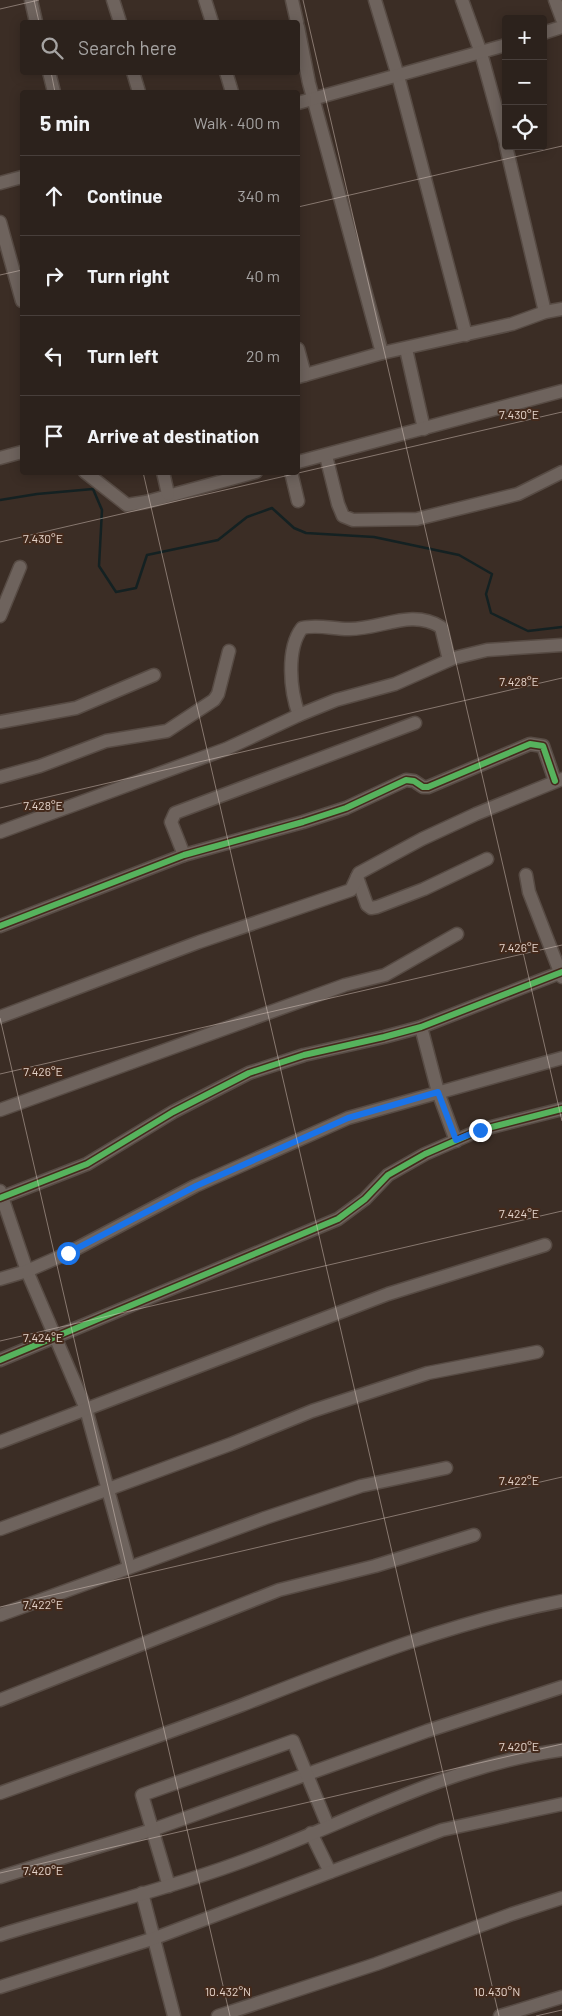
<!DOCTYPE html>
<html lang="en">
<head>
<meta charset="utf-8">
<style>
	:root { --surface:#2c221c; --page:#382f29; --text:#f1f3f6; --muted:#a6a4a3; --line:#483f3b }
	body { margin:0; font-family:Barlow,sans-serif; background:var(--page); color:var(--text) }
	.controls { position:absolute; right:15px; top:15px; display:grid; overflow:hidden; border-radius:5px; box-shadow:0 2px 12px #0003 }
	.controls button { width:45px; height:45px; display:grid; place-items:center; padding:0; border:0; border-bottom:1px solid var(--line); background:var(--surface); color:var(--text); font:25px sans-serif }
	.stop { position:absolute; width:15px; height:15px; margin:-11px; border:4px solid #1a73e8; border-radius:50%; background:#fff }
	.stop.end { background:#1a73e8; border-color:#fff; box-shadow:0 1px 5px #0008 }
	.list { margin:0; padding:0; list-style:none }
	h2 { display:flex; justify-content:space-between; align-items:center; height:65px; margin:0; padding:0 20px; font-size:21px }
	h2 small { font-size:16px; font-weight:400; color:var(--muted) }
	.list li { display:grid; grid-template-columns:32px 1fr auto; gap:15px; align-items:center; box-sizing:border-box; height:80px; padding:0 20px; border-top:1px solid var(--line) }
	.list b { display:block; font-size:19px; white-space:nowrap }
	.list em { font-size:16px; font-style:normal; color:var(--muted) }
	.icon { flex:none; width:28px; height:28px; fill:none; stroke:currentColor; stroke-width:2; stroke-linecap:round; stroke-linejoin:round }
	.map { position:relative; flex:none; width:562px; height:2016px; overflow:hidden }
	.search { position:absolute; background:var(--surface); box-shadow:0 2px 12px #0003; left:20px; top:20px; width:280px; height:55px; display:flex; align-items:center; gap:12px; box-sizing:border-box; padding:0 18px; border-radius:5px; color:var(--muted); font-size:19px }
	.panel { position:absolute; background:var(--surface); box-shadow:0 2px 12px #0003; left:20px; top:90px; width:280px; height:385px; border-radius:5px }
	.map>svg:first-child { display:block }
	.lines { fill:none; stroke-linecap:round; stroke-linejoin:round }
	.stream { stroke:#142122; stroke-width:2.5 }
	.minor-casing { stroke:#574b44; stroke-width:15 }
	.minor { stroke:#6e635d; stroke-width:12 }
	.cycleway-casing { stroke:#442a1c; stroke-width:9 }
	.cycleway { stroke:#56b35d; stroke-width:6 }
	.route { stroke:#1a73e8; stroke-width:6 }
	.ticks { fill:none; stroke:#e4d3ca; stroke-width:1; stroke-opacity:0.45 }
	.ticks-label { font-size:12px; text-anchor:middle; fill:#e4d3ca; stroke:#442a1c; stroke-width:4; stroke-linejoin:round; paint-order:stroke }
</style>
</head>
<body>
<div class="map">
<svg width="562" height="2016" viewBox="0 0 562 2016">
	<rect width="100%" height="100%" fill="#3b2d25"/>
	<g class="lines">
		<!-- stream -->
		<path class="stream" d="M0,500L37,494L93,489L102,510L99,566L116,592L136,588L147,555L218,540L247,517L272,508L294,528L306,533L374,537L459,555L492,574L486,594L491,613L528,631L562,627"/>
		<defs>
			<g id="minor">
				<path d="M31,0L36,22"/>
				<path d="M113,0L120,22"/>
				<path d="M205,0L212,22"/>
				<path d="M292,0L297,22"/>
				<path d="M375,0L398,76L466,335"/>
				<path d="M462,0L481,53L506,144"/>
				<path d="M555,0L562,19"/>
				<path d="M298,27L309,83L382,353"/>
				<path d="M543,33L562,27"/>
				<path d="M49,72L54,92"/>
				<path d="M133,72L139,92"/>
				<path d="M226,72L232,92"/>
				<path d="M298,103L506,45"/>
				<path d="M506,146L545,312"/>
				<path d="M0,183L22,177"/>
				<path d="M0,222L22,301"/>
				<path d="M298,349L305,375"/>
				<path d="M406,349L424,429"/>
				<path d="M298,377L382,353L512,324L545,312L562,309"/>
				<path d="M326,456L338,504L343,516L353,520L417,519L518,494L562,472"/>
				<path d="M0,458L22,452"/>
				<path d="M298,462L562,391"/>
				<path d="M85,472L127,505L146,502L256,472"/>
				<path d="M163,472L168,494"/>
				<path d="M291,472L298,501"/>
				<path d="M0,616L20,567"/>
				<path d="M299,715C290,691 286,649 302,628C317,624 333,629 348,629C380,630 411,608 441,627L449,660"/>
				<path d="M0,722L76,708L154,675"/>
				<path d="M0,777L40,766L106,741L167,731L214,700L218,694L229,651"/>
				<path d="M0,832L226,749L299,715L336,700L395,684L454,658L487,650L562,645"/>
				<path d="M184,855L171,822L175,813L415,723"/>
				<path d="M526,875L529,892L562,977"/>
				<path d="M357,877L367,905L371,908L377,907L424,889L487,859"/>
				<path d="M0,926L184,855L303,822L346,808L406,780L414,781L423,787H428L530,744L543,746L555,781"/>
				<path d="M0,1017L199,942L351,890L359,873L422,839L476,814L562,779"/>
				<path d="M421,1027L438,1092L456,1141"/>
				<path d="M0,1110L345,985L385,975L457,934"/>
				<path d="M0,1191L27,1271L86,1409L129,1567"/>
				<path d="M0,1198L87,1164L173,1112L249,1073L304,1055L384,1037L421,1027L562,972"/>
				<path d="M0,1279L27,1271L68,1253L195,1186L348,1118L562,1058"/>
				<path d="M0,1360L338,1219L365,1199L388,1175L425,1154L480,1130L562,1109"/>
				<path d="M0,1442L388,1294L545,1245"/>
				<path d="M0,1529L231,1444L312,1411L428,1373L537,1352"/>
				<path d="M0,1615L265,1518L361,1486L446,1468"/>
				<path d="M0,1700L279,1590L375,1566L474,1535"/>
				<path d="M0,1793C81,1764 162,1735 242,1705C347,1664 451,1622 562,1601"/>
				<path d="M311,1833L330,1872"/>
				<path d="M0,1877L152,1830L427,1731L562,1687"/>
				<path d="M169,1886L142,1795L293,1741L328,1826"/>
				<path d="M142,1893L174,2016"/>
				<path d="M0,1935C78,1911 158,1892 235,1864C346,1825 443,1766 562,1750"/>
				<path d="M0,1987L155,1938L442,1830L562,1804"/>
				<path d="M218,2016L376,1964L512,1914L562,1898"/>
				<path d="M500,2016L562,1997"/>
			</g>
		</defs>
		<!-- minor casing -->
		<use href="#minor" class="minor-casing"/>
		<!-- minor -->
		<use href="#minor" class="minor"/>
		<defs>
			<g id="cycleway">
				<path d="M0,926L184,855L303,822L346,808L406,780L414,781L423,787H428L530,744L543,746L555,781"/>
				<path d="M0,1198L87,1164L173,1112L249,1073L304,1055L384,1037L421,1027L562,972"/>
				<path d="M0,1360L338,1219L365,1199L388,1175L425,1154L480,1130L562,1109"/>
			</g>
		</defs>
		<!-- cycleway casing -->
		<use href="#cycleway" class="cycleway-casing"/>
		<!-- cycleway -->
		<use href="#cycleway" class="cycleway"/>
	</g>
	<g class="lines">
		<!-- route -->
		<path class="route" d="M68,1253L196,1186L348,1118L438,1092L456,1140L480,1130"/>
	</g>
	<!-- ticks -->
	<path class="ticks" d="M34,0L39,22M303,0L562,1121M0,9L39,0M51,72L55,92M298,207L562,146M0,275L22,270M143,472L499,2016M0,542L562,412M0,808L562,678M0,1018L230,2016M0,1074L562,945M0,1341L562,1211M0,1607L562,1477M0,1873L562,1744M536,2016L562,2010"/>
	<g class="ticks-label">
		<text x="519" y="419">7.430°E</text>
		<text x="43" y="543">7.430°E</text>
		<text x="519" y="686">7.428°E</text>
		<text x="43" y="810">7.428°E</text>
		<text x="519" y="952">7.426°E</text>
		<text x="43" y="1076">7.426°E</text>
		<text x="519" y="1218">7.424°E</text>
		<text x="43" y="1342">7.424°E</text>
		<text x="519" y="1485">7.422°E</text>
		<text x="43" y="1609">7.422°E</text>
		<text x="519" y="1751">7.420°E</text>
		<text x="43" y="1875">7.420°E</text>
		<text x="228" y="1996">10.432°N</text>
		<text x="497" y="1996">10.430°N</text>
	</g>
</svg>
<div class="controls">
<button>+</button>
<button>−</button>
<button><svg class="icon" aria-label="locate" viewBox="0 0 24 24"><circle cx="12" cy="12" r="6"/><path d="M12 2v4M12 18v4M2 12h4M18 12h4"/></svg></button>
</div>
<div class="stop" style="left:68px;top:1253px"></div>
<div class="stop end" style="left:480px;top:1130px"></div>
<div class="search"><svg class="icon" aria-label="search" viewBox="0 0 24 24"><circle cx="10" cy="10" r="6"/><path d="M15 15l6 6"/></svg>Search here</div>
<section class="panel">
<h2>5 min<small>Walk · 400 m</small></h2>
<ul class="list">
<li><svg class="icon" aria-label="ahead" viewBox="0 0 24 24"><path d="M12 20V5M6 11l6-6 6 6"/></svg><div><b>Continue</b></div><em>340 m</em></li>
<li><svg class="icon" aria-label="right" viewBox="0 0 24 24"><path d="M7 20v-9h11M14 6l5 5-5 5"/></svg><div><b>Turn right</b></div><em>40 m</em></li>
<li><svg class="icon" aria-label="left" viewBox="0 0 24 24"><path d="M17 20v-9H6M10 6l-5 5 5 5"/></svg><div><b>Turn left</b></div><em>20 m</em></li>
<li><svg class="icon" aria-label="arrive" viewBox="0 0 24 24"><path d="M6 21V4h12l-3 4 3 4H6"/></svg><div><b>Arrive at destination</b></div></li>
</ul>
</section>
</div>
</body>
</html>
